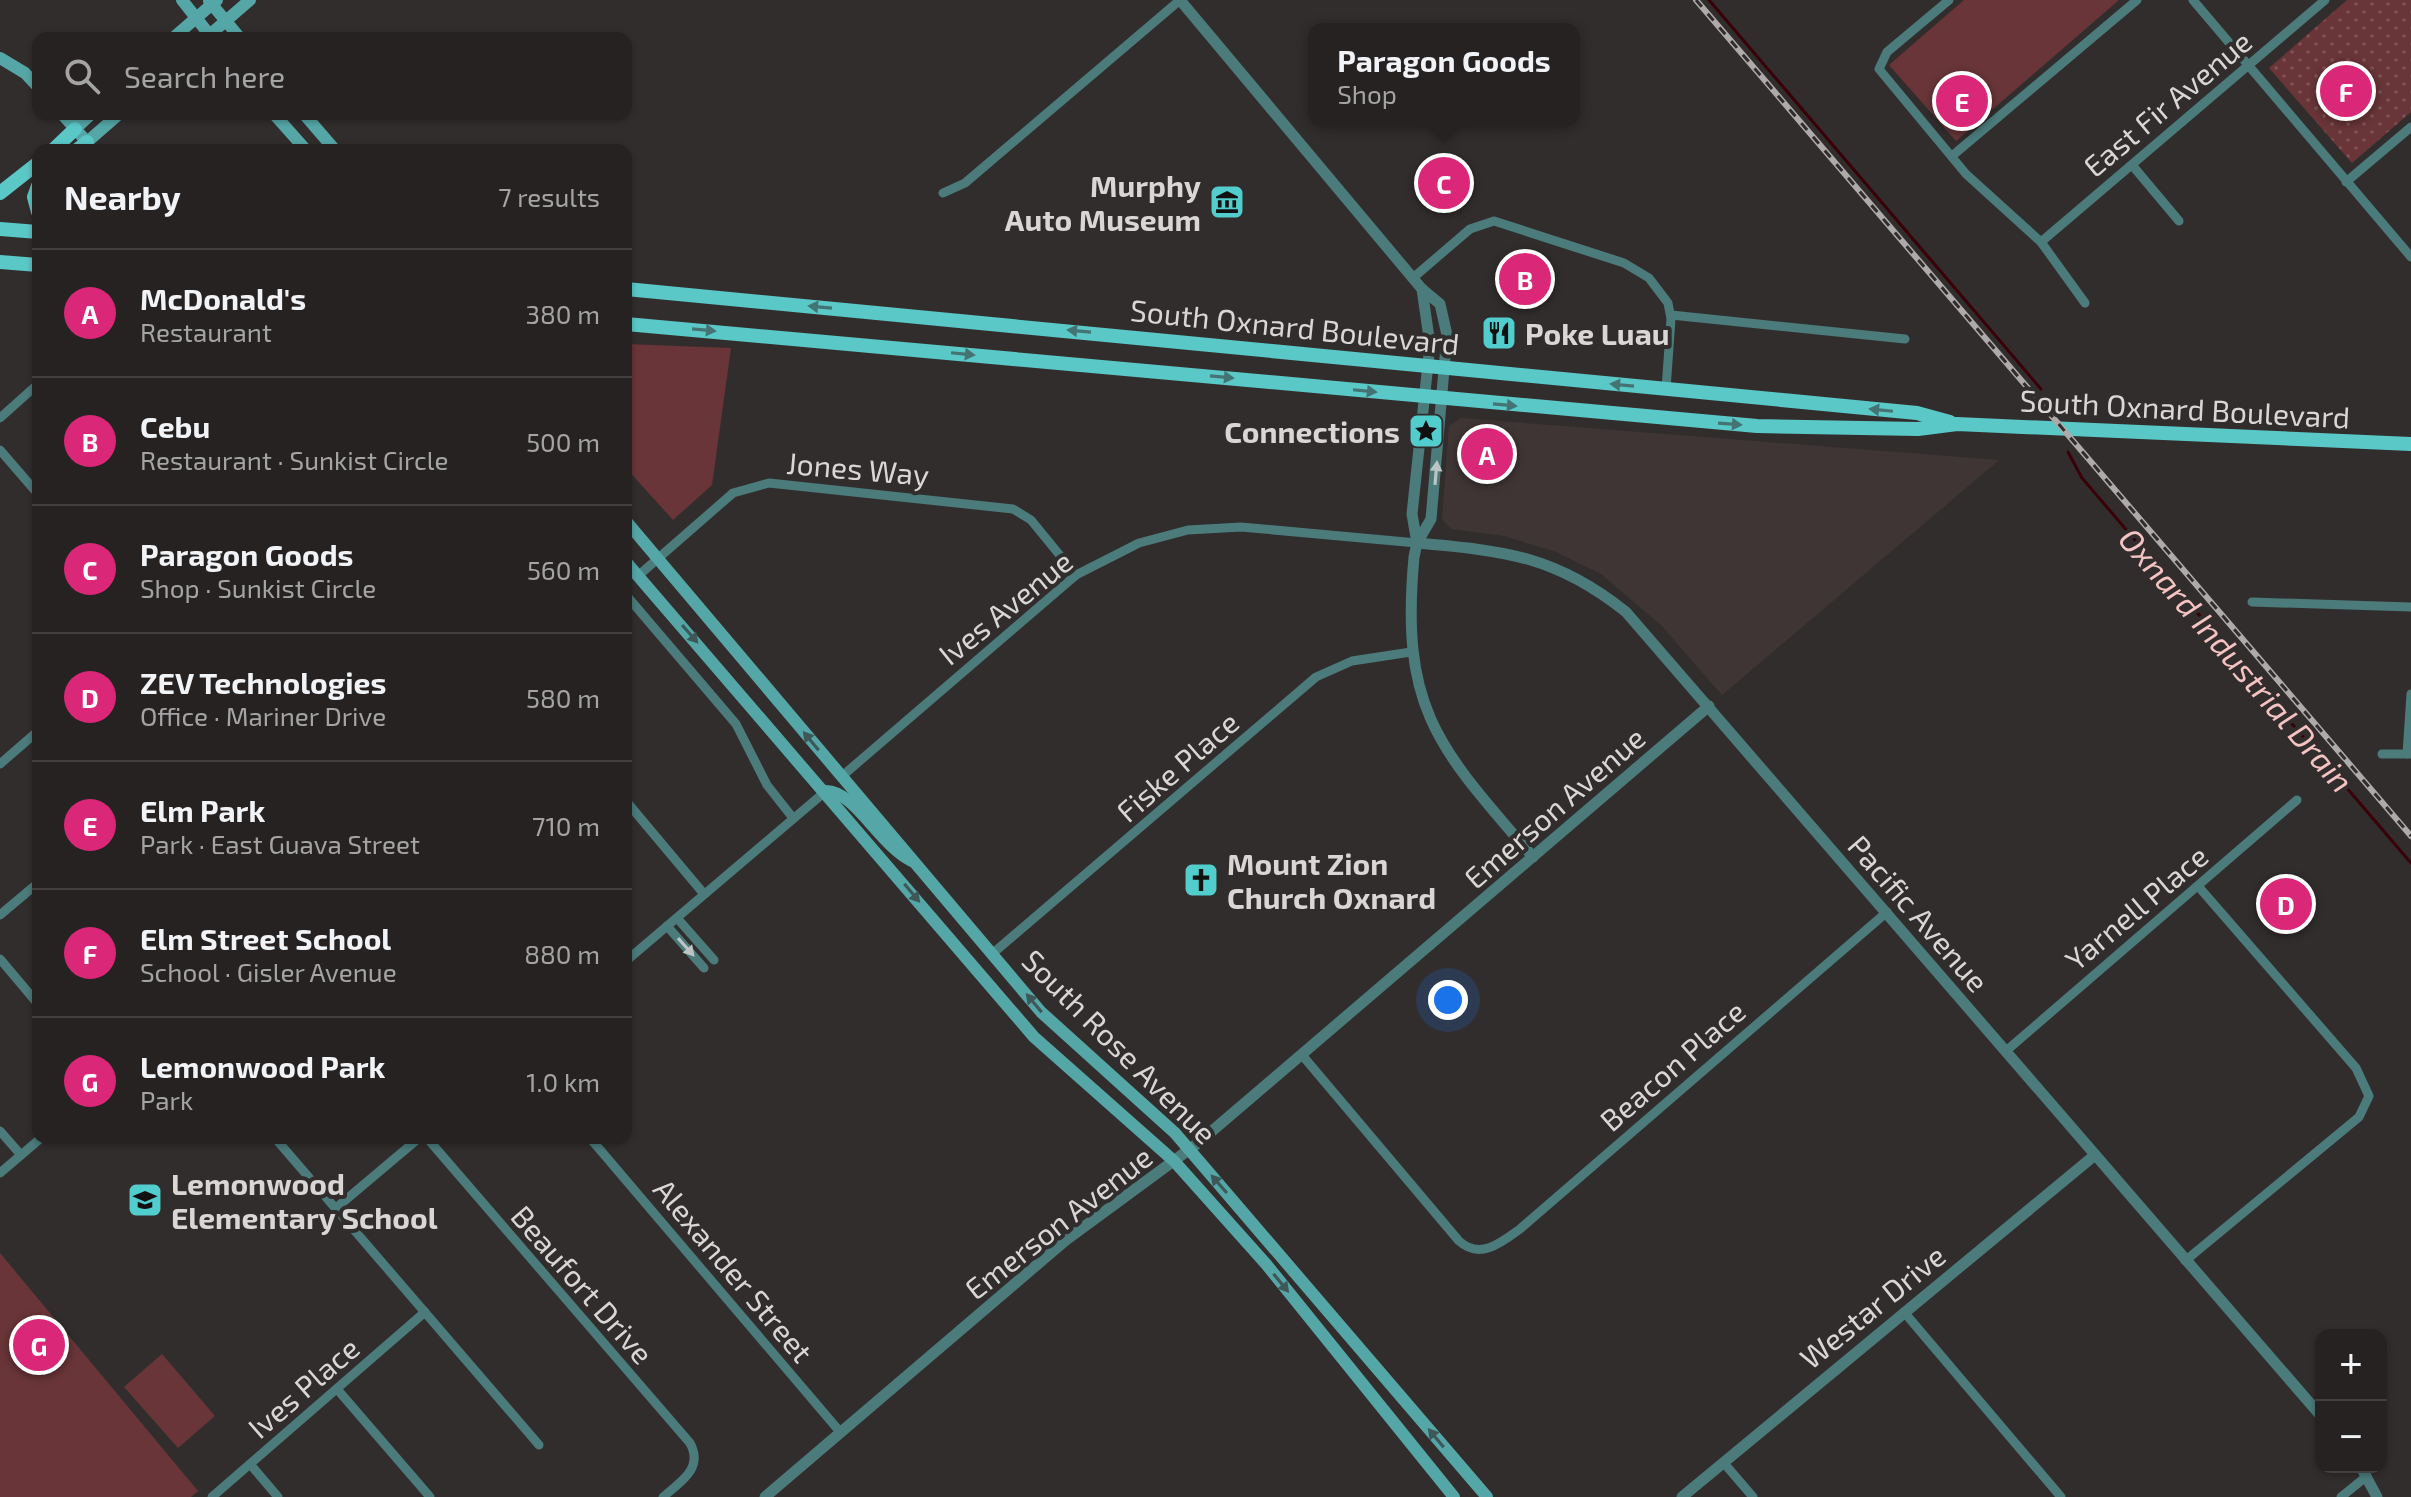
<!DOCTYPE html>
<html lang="en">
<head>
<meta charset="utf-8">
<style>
	:root { --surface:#262222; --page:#2e2a2a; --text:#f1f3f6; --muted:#a4a4a5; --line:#423f40; --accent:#db2777 }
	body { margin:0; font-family:"Exo 2",sans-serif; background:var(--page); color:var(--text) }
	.controls { position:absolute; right:24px; bottom:24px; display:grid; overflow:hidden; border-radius:16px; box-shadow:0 2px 6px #0004 }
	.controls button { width:72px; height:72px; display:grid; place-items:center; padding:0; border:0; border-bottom:2px solid var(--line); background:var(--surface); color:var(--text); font:40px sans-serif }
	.you { position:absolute; left:1448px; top:1000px; width:28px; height:28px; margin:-20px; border:6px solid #fff; border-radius:50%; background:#1a73e8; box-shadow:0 0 0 12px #1a73e833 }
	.badge { display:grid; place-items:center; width:52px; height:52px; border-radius:50%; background:var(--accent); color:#fff; font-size:26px; font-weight:700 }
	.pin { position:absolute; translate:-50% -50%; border:4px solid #fff; box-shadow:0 2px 8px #0006 }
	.popup { position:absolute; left:1308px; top:23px; width:272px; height:104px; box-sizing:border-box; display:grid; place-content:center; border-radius:16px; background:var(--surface); filter:drop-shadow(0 2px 6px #0005); font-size:26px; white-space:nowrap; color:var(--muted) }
	.popup b { font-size:30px; color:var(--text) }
	.popup::after { content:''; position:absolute; left:50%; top:100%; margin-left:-16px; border:16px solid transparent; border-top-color:var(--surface) }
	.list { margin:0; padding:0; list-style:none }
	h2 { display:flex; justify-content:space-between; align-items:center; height:104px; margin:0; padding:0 32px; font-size:34px }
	h2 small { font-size:26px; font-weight:400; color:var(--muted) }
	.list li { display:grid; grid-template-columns:52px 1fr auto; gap:24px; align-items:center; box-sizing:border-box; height:128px; padding:0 32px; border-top:2px solid var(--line) }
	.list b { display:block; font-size:30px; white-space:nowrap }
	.list p { margin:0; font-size:26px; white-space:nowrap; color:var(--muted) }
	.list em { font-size:26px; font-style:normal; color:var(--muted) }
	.icon { flex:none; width:44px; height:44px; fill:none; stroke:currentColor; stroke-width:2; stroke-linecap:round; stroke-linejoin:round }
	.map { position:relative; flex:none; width:2411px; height:1497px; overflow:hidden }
	.search { position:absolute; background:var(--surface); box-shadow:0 2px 6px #0004; left:32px; top:32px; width:600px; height:88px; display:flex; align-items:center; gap:20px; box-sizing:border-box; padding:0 28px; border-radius:16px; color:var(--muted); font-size:30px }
	.panel { position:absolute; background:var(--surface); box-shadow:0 2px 6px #0004; left:32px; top:144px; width:600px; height:1000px; border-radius:16px }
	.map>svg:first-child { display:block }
	.built { fill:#403535 }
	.grass { fill:url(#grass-dots) }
	.park { fill:#693538 }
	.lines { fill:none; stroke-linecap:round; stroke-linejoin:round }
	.stream { stroke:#3a0008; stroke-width:3 }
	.minor { stroke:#4b7b7b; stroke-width:9 }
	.tertiary { stroke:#4b7b7b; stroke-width:11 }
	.secondary { stroke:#55a7a7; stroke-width:12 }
	.primary { stroke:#5bc8c8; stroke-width:14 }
	.rail-casing { stroke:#aeaaaa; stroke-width:6 }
	.rail { stroke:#322d2d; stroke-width:3; stroke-dasharray:9; stroke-linecap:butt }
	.oneway { fill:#447373 }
	.oneway2 { fill:#bdc4c4 }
	.oneway3 { fill:#3e5858 }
	.labels { text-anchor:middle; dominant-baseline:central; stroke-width:8; stroke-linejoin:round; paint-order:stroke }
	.street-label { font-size:30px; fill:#d9d6d6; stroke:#322d2d }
	.poi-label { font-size:30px; font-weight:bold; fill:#d9d6d6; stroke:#322d2d; text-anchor:start }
	.water-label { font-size:32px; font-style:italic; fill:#f6c3c3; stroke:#322d2d }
</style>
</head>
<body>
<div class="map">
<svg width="2411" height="1497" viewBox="0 0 2411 1497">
	<defs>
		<pattern id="grass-dots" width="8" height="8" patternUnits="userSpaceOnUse" patternTransform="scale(2)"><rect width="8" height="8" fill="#693538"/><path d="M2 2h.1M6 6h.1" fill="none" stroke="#7e5254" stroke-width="1.8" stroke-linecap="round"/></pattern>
	</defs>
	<rect width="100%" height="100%" fill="#322d2d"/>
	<!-- built -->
	<path class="built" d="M1461,418L1999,460L1722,695L1661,625L1601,574L1556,552L1504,536L1451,529L1442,519L1449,426Z"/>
	<!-- grass -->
	<path class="grass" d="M2347,0H2411V112L2352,163L2269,68Z"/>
	<!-- park -->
	<g class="park">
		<path d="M1964,0H2119L1956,141L1889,65Z"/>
		<path d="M626,344L731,348L712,485L673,520L626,468Z"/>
		<path d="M0,1253L198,1491L191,1497H0Z"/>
		<path d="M162,1354L215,1416L178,1448L124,1387Z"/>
	</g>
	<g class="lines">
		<!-- stream -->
		<g class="stream">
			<path d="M1709,0L2041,389"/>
			<path d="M2068,452L2082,478L2411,863"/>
		</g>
		<!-- minor -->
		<g class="minor">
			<path d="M1949,0L1887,52L1879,69L1966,174L2041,242L2085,303"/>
			<path d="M2193,0L2411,257"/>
			<path d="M1952,156L2137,0"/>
			<path d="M2132,165L2179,221"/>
			<path d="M2346,182L2411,127"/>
			<path d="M943,193L965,183L1180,0"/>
			<path d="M2041,242L2325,0"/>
			<path d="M1414,277L1470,229L1494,221L1624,263L1649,278L1668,303L1671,319L1666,389"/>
			<path d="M1671,315L1905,339"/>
			<path d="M0,418L38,384"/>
			<path d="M0,450L38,494"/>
			<path d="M639,575L733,493L769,483L1013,509L1031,520L1076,575"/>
			<path d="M626,595L736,724L767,785L793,818"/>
			<path d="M2252,602L2411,607"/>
			<path d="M2382,754H2411"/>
			<path d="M2407,754L2411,694"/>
			<path d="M0,764L38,731"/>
			<path d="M841,777L1076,575L1139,543L1188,530L1241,527L1417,543"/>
			<path d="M626,801L704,894"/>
			<path d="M0,915L38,883"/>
			<path d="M677,918L714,960"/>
			<path d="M667,926L704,968"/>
			<path d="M992,954L1316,677L1352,661L1411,652"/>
			<path d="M0,959L38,1004"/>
			<path d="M626,961L826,791"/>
			<path d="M2006,1051L2297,800"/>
			<path d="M1302,1055L1459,1241C1480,1260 1501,1243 1520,1229L1887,912"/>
			<path d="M0,1131L21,1155"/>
			<path d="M275,1138L539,1445"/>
			<path d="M427,1138L690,1443C704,1469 680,1482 663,1497"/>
			<path d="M590,1138L841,1433"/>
			<path d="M0,1173L41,1138"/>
			<path d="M336,1208L419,1138"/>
			<path d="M2185,1261L2359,1117L2369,1096L2356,1068L2198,886"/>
			<path d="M1904,1312L2061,1497"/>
			<path d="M337,1389L430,1497"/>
			<path d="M1723,1462L1753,1497"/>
			<path d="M250,1464L278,1497"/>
			<path d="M212,1497L425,1312"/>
			<path d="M2341,1497L2367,1476"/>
		</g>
		<!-- tertiary -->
		<g class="tertiary">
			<path d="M1180,0L1422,289L1440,304L1447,335L1431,519L1417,543L1414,557C1400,710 1438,747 1533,857"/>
			<path d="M1417,543C1504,551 1555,555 1626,612L2321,1416"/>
			<path d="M1417,543L1412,514L1430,345L1422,289"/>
			<path d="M2361,1467L2377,1497"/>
			<path d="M765,1497L1066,1240L1198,1143L1709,706"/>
			<path d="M1682,1497L2095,1155"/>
		</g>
		<!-- secondary -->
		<g class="secondary">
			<path d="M182,0L212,38"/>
			<path d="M209,1L240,38"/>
			<path d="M173,38L217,0"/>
			<path d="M206,38L250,0"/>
			<path d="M0,58L25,73L38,87"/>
			<path d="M62,114L87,142L119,114"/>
			<path d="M274,114L306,150"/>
			<path d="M304,114L335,150"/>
			<path d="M75,129L91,114"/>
			<path d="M626,521L1041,1012L1175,1133L1487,1497"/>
			<path d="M626,562L1034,1037L1174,1161L1266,1264L1454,1497"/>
			<path d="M826,791C855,791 879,845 912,861"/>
		</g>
		<!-- primary -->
		<g class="primary">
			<path d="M53,150L75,129"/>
			<path d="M77,150L87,142"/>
			<path d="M38,186L34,197L38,212"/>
			<path d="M0,193L38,163"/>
			<path d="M0,229L38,232"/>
			<path d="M0,262L38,265"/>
			<path d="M626,289L1917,413L1950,422"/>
			<path d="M626,324L1757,426L1918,429L1957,424L2411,444"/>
		</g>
		<defs>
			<path id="rail" d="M1696,0L2411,836"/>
		</defs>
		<!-- rail casing -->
		<use href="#rail" class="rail-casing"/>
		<!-- rail -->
		<use href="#rail" class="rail"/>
	</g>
	<!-- one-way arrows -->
	<defs><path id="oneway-solid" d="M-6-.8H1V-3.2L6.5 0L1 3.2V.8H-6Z" transform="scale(2)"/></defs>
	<g class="oneway">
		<use href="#oneway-solid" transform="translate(820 307) rotate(-175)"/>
		<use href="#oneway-solid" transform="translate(704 330) rotate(5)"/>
		<use href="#oneway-solid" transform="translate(1079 331) rotate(-175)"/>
		<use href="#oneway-solid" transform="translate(963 354) rotate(6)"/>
		<use href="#oneway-solid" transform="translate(1222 377) rotate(5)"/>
		<use href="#oneway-solid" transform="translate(1622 385) rotate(-175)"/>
		<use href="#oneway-solid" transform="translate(1365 391) rotate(6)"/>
		<use href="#oneway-solid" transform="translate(1505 405) rotate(5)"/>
		<use href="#oneway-solid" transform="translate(1881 410) rotate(-174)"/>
		<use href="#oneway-solid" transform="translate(1730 424) rotate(4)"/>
	</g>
	<g class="oneway2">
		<use href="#oneway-solid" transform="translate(1436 473) rotate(-85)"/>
		<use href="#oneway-solid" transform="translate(686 947) rotate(48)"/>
	</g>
	<g class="oneway3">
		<use href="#oneway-solid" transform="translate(690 634) rotate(49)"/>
		<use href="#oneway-solid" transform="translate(811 741) rotate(-130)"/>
		<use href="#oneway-solid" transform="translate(912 893) rotate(50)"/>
		<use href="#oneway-solid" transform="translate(1034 1003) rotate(-130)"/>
		<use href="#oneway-solid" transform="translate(1219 1184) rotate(-131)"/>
		<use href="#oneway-solid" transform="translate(1281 1283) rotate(51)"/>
		<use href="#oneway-solid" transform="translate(1436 1438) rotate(-130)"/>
	</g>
	<!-- icons -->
	<defs>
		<symbol id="museum-square" viewBox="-11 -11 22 22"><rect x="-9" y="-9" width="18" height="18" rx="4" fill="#52cdcd" stroke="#322d2d"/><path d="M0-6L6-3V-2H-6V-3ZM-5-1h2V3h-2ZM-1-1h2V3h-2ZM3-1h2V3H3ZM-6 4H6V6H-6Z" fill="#111"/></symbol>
		<symbol id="restaurant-square" viewBox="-11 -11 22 22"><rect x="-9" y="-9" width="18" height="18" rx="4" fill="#52cdcd" stroke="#322d2d"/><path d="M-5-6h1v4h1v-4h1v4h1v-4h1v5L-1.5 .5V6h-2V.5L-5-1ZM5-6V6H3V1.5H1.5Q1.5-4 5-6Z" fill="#111"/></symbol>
		<symbol id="sight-square" viewBox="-11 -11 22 22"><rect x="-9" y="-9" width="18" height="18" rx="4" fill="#52cdcd" stroke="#322d2d"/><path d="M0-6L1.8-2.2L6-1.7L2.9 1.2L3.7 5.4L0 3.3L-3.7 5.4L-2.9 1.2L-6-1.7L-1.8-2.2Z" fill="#111"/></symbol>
		<symbol id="church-square" viewBox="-11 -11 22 22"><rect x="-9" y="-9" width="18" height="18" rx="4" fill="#52cdcd" stroke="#322d2d"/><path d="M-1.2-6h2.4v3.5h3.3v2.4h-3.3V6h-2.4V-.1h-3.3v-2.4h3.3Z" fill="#111"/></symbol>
		<symbol id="school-square" viewBox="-11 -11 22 22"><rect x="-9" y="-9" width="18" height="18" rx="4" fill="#52cdcd" stroke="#322d2d"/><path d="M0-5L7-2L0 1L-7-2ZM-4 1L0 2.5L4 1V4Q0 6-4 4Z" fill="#111"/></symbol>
	</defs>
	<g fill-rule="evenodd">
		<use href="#museum-square" x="1207" y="182" width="40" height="40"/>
		<use href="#restaurant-square" x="1479" y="313" width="40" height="40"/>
		<use href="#sight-square" x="1406" y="411" width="40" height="40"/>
		<use href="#church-square" x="1181" y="860" width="40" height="40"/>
		<use href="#school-square" x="125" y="1180" width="40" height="40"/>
	</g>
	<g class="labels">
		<!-- street labels -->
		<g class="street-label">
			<text transform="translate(2167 103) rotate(-40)">East Fir Avenue</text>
			<text transform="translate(1295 326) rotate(6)">South Oxnard Boulevard</text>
			<text transform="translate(2185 408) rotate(3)">South Oxnard Boulevard</text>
			<text transform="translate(858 468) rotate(5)">Jones Way</text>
			<text transform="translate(1005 607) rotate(-39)">Ives Avenue</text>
			<text transform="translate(1177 766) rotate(-41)">Fiske Place</text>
			<text transform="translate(1554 807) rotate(-41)">Emerson Avenue</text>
			<text transform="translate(2136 907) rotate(-40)">Yarnell Place</text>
			<text transform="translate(1919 913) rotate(49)">Pacific Avenue</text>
			<text transform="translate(1120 1046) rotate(45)">South Rose Avenue</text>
			<text transform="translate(1672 1065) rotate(-41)">Beacon Place</text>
			<text transform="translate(1058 1222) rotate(-38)">Emerson Avenue</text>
			<text transform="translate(734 1270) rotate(50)">Alexander Street</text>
			<text transform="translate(583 1284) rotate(49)">Beaufort Drive</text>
			<text transform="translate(1872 1306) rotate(-39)">Westar Drive</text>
			<text transform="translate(303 1387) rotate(-41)">Ives Place</text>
		</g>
		<!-- poi labels -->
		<g class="poi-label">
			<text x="1201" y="185" text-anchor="end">Murphy<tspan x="1201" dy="34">Auto Museum</tspan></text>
			<text x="1525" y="333">Poke Luau</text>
			<text x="1400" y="431" text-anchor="end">Connections</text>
			<text x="1227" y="863">Mount Zion<tspan x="1227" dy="34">Church Oxnard</tspan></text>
			<text x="171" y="1183">Lemonwood<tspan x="171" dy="34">Elementary School</tspan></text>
		</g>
		<!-- water labels -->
		<g class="water-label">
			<text transform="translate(2237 659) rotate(49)">Oxnard Industrial Drain</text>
		</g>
	</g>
</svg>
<div class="controls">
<button>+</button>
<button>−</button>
</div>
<div class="you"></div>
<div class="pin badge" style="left:1487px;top:454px">A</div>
<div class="pin badge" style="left:1525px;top:279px">B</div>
<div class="pin badge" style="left:1444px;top:183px">C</div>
<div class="popup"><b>Paragon Goods</b>Shop</div>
<div class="pin badge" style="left:2286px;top:904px">D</div>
<div class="pin badge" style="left:1962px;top:101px">E</div>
<div class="pin badge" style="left:2346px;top:91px">F</div>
<div class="pin badge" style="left:39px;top:1345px">G</div>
<div class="search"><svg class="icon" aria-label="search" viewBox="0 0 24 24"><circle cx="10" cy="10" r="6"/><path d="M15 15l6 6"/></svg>Search here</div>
<section class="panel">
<h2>Nearby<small>7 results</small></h2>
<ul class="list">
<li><span class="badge">A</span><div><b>McDonald's</b><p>Restaurant</p></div><em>380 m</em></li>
<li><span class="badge">B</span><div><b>Cebu</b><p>Restaurant · Sunkist Circle</p></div><em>500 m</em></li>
<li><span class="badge">C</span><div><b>Paragon Goods</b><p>Shop · Sunkist Circle</p></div><em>560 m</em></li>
<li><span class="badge">D</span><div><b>ZEV Technologies</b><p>Office · Mariner Drive</p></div><em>580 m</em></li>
<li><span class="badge">E</span><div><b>Elm Park</b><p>Park · East Guava Street</p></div><em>710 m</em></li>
<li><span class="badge">F</span><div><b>Elm Street School</b><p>School · Gisler Avenue</p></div><em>880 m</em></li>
<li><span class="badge">G</span><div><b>Lemonwood Park</b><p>Park</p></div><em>1.0 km</em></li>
</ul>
</section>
</div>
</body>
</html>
